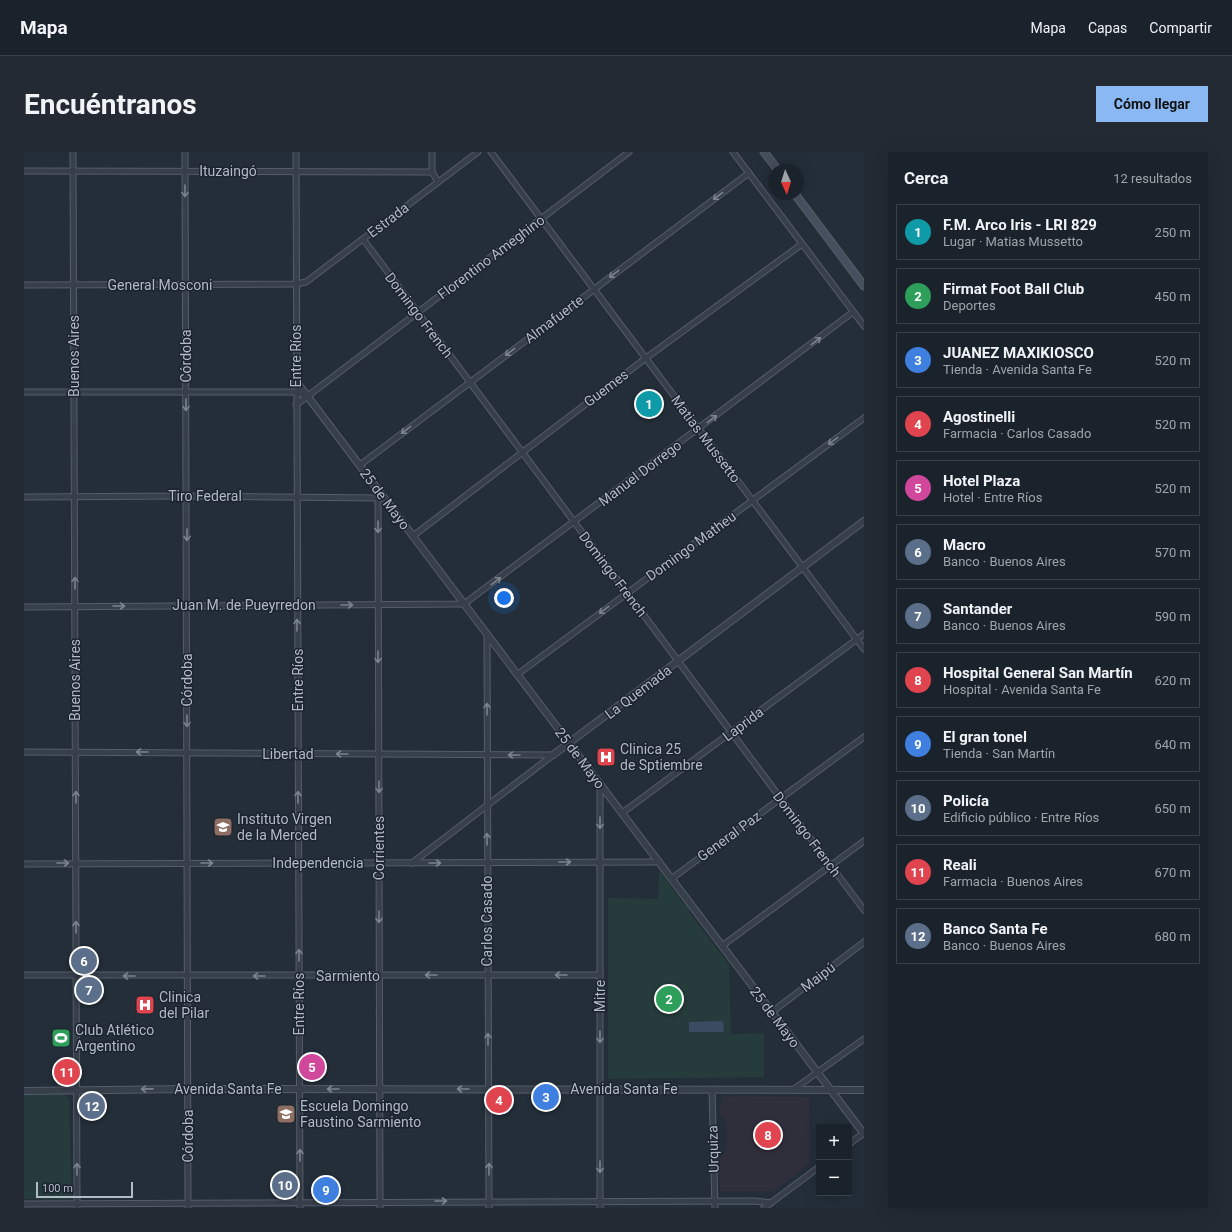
<!DOCTYPE html>
<html lang="es">
<head>
<meta charset="utf-8">
<style>
	:root { --surface:#1a222b; --page:#232a33; --text:#f1f3f6; --muted:#9fa4a9; --line:#383f47; --accent:#89b8f3 }
	body { margin:0; font-family:Roboto,sans-serif; background:var(--page); color:var(--text) }
	.controls { position:absolute; right:12px; bottom:12px; display:grid; overflow:hidden; border-radius:0px; box-shadow:0 4px 16px #0002 }
	.controls button { width:36px; height:36px; display:grid; place-items:center; padding:0; border:0; border-bottom:1px solid var(--line); background:var(--surface); color:var(--text); font:20px sans-serif }
	.compass { position:absolute; left:744px; top:12px; width:36px; height:36px; border-radius:50%; background:var(--surface); box-shadow:0 4px 16px #0002; rotate:176deg }
	.scale { position:absolute; left:12px; bottom:10px; width:97px; box-sizing:border-box; padding-left:4px; border:2px solid #b2bac6; border-top:0; font-size:11px; line-height:14px; white-space:nowrap; color:#b2bac6; -webkit-text-stroke:3px #1c242f; paint-order:stroke }
	.you { position:absolute; left:480px; top:446px; width:14px; height:14px; margin:-10px; border:3px solid #fff; border-radius:50%; background:#1a73e8; box-shadow:0 0 0 6px #1a73e833 }
	.badge { display:grid; place-items:center; width:26px; height:26px; border-radius:50%; background:var(--accent); color:#fff; font-size:13px; font-weight:700 }
	.pin { position:absolute; translate:-50% -50%; border:2px solid #fff; box-shadow:0 1px 4px #0006 }
	.list { margin:0; padding:0; list-style:none }
	h2 { display:flex; justify-content:space-between; align-items:center; height:52px; margin:0; padding:0 16px; font-size:17px }
	h2 small { font-size:13px; font-weight:400; color:var(--muted) }
	.list li { display:grid; grid-template-columns:26px 1fr auto; gap:12px; align-items:center; box-sizing:border-box; height:56px; margin:0 8px 8px; padding:0 8px; border:1px solid var(--line); border-radius:0px }
	.list b { display:block; font-size:15px; white-space:nowrap }
	.list p { margin:0; font-size:13px; white-space:nowrap; color:var(--muted) }
	.list em { font-size:13px; font-style:normal; color:var(--muted) }
	.map { position:relative; flex:none; width:840px; height:1056px; overflow:hidden; border-radius:0px }
	header { display:flex; align-items:center; gap:24px; box-sizing:border-box; height:56px; padding:0 20px; background:var(--surface); border-bottom:1px solid var(--line) }
	header strong { font-size:19px }
	nav { display:flex; gap:22px; margin-inline-start:auto; font-size:14px }
	.intro { display:flex; align-items:center; justify-content:space-between; box-sizing:border-box; height:96px; padding:0 24px }
	h1 { margin:0; font-size:28px }
	.button { padding:10px 18px; border-radius:0px; background:var(--accent); color:#111; font-size:14px; font-weight:700 }
	main { display:flex; gap:24px; padding:0 24px }
	aside { flex:1; background:var(--surface); border-radius:0px; box-shadow:0 4px 16px #0002 }
	.map>svg:first-child { display:block }
	.medical { fill:#2f2e3b }
	.green { fill:#263b3b }
	.water { fill:#394c62 }
	.lines { fill:none; stroke-linecap:round; stroke-linejoin:round }
	.minor-casing { stroke:#555d68; stroke-width:7 }
	.tertiary-casing { stroke:#555d68; stroke-width:8 }
	.secondary-casing { stroke:#555d68; stroke-width:9 }
	.minor { stroke:#363f4a; stroke-width:5 }
	.tertiary { stroke:#363f4a; stroke-width:6 }
	.secondary { stroke:#454f5d; stroke-width:7 }
	.oneway { stroke:#7a838e }
	.labels { text-anchor:middle; dominant-baseline:central; stroke-width:3; stroke-linejoin:round; paint-order:stroke }
	.street-label { font-size:14px; fill:#b2bac6; stroke:#1c242f }
	.poi-label { font-size:14px; fill:#b2bac6; stroke:#1c242f; text-anchor:start }
</style>
</head>
<body>
<header>
<strong>Mapa</strong>
<nav><a>Mapa</a><a>Capas</a><a>Compartir</a></nav>
</header>
<div class="intro"><h1>Encuéntranos</h1><a class="button">Cómo llegar</a></div>
<main>
<div class="map">
<svg width="840" height="1056" viewBox="0 0 840 1056">
	<rect width="100%" height="100%" fill="#232e39"/>
	<!-- medical -->
	<path class="medical" d="M697,944L786,945L785,1012L750,1039H696L694,1008L702,1000L703,973L696,963Z"/>
	<!-- green -->
	<g class="green">
		<path d="M635,718L660,752L665,753V760L705,813L707,882L740,881V925L584,927V746L634,747Z"/>
		<path d="M0,942H40L45,947L48,1045L46,1048L0,1047Z"/>
	</g>
	<!-- water -->
	<path class="water" d="M699,869L700,880H665V870Z"/>
	<g class="lines">
		<defs>
			<g id="minor">
				<path d="M49,0L53,1056"/>
				<path d="M161,0L164,1056"/>
				<path d="M272,0L276,1056"/>
				<path d="M408,0V20L414,30"/>
				<path d="M467,0L840,497"/>
				<path d="M709,0L840,174"/>
				<path d="M0,19L408,20"/>
				<path d="M339,87L840,758"/>
				<path d="M0,133L272,132L282,130L454,0"/>
				<path d="M0,240H272L283,244"/>
				<path d="M272,253L605,0"/>
				<path d="M336,313L725,21"/>
				<path d="M354,336L356,1056"/>
				<path d="M0,345L162,344L356,346"/>
				<path d="M389,384L622,206L778,92"/>
				<path d="M0,455L440,452L829,160"/>
				<path d="M463,482L465,1056"/>
				<path d="M494,522L840,266"/>
				<path d="M0,600L529,603"/>
				<path d="M576,632V1056"/>
				<path d="M598,661L840,482"/>
				<path d="M388,711L529,603"/>
				<path d="M0,712L635,710"/>
				<path d="M647,727L840,585"/>
				<path d="M698,794L840,689"/>
				<path d="M0,823H576"/>
				<path d="M748,860L840,790"/>
				<path d="M688,937L691,1056"/>
				<path d="M770,937L840,887"/>
				<path d="M825,992L840,981"/>
				<path d="M0,1052L731,1049L747,1051"/>
				<path d="M740,1056L795,1015"/>
			</g>
			<g id="tertiary">
				<path d="M272,229L840,982"/>
				<path d="M529,603L840,369"/>
				<path d="M0,939L164,937L840,938"/>
			</g>
			<g id="secondary">
				<path d="M740,0L754,18"/>
				<path d="M771,42L840,134"/>
			</g>
		</defs>
		<!-- minor casing -->
		<use href="#minor" class="minor-casing"/>
		<!-- tertiary casing -->
		<use href="#tertiary" class="tertiary-casing"/>
		<!-- secondary casing -->
		<use href="#secondary" class="secondary-casing"/>
		<!-- minor -->
		<use href="#minor" class="minor"/>
		<!-- tertiary -->
		<use href="#tertiary" class="tertiary"/>
		<!-- secondary -->
		<use href="#secondary" class="secondary"/>
	</g>
	<!-- one-way arrows -->
	<defs><path id="oneway-shaft" d="M-6 0H5M1.5-3L5.5 0L1.5 3" fill="none" stroke-width="1.6" stroke-linecap="round" stroke-linejoin="round"/></defs>
	<g class="oneway">
		<use href="#oneway-shaft" transform="translate(161 39) rotate(90)"/>
		<use href="#oneway-shaft" transform="translate(694 44) rotate(143)"/>
		<use href="#oneway-shaft" transform="translate(590 122) rotate(143)"/>
		<use href="#oneway-shaft" transform="translate(792 189) rotate(-37)"/>
		<use href="#oneway-shaft" transform="translate(486 200) rotate(143)"/>
		<use href="#oneway-shaft" transform="translate(162 253) rotate(90)"/>
		<use href="#oneway-shaft" transform="translate(688 267) rotate(-37)"/>
		<use href="#oneway-shaft" transform="translate(382 278) rotate(143)"/>
		<use href="#oneway-shaft" transform="translate(809 289) rotate(144)"/>
		<use href="#oneway-shaft" transform="translate(354 375) rotate(90)"/>
		<use href="#oneway-shaft" transform="translate(163 383) rotate(90)"/>
		<use href="#oneway-shaft" transform="translate(472 429) rotate(-37)"/>
		<use href="#oneway-shaft" transform="translate(51 431) rotate(-90)"/>
		<use href="#oneway-shaft" transform="translate(323 453)"/>
		<use href="#oneway-shaft" transform="translate(95 454)"/>
		<use href="#oneway-shaft" transform="translate(580 458) rotate(144)"/>
		<use href="#oneway-shaft" transform="translate(273 473) rotate(-90)"/>
		<use href="#oneway-shaft" transform="translate(354 505) rotate(90)"/>
		<use href="#oneway-shaft" transform="translate(463 557) rotate(-90)"/>
		<use href="#oneway-shaft" transform="translate(163 569) rotate(90)"/>
		<use href="#oneway-shaft" transform="translate(118 600) rotate(-180)"/>
		<use href="#oneway-shaft" transform="translate(318 602) rotate(-180)"/>
		<use href="#oneway-shaft" transform="translate(490 603) rotate(-180)"/>
		<use href="#oneway-shaft" transform="translate(355 635) rotate(90)"/>
		<use href="#oneway-shaft" transform="translate(52 645) rotate(-90)"/>
		<use href="#oneway-shaft" transform="translate(274 645) rotate(-90)"/>
		<use href="#oneway-shaft" transform="translate(576 671) rotate(90)"/>
		<use href="#oneway-shaft" transform="translate(463 687) rotate(-90)"/>
		<use href="#oneway-shaft" transform="translate(541 710)"/>
		<use href="#oneway-shaft" transform="translate(39 711)"/>
		<use href="#oneway-shaft" transform="translate(183 711)"/>
		<use href="#oneway-shaft" transform="translate(411 711)"/>
		<use href="#oneway-shaft" transform="translate(355 765) rotate(90)"/>
		<use href="#oneway-shaft" transform="translate(52 775) rotate(-90)"/>
		<use href="#oneway-shaft" transform="translate(275 803) rotate(-90)"/>
		<use href="#oneway-shaft" transform="translate(407 823) rotate(180)"/>
		<use href="#oneway-shaft" transform="translate(537 823) rotate(180)"/>
		<use href="#oneway-shaft" transform="translate(105 824) rotate(180)"/>
		<use href="#oneway-shaft" transform="translate(235 824) rotate(180)"/>
		<use href="#oneway-shaft" transform="translate(576 885) rotate(90)"/>
		<use href="#oneway-shaft" transform="translate(464 887) rotate(-90)"/>
		<use href="#oneway-shaft" transform="translate(123 937) rotate(179)"/>
		<use href="#oneway-shaft" transform="translate(309 937) rotate(-180)"/>
		<use href="#oneway-shaft" transform="translate(439 937) rotate(-180)"/>
		<use href="#oneway-shaft" transform="translate(276 1003) rotate(-90)"/>
		<use href="#oneway-shaft" transform="translate(576 1015) rotate(90)"/>
		<use href="#oneway-shaft" transform="translate(53 1017) rotate(-90)"/>
		<use href="#oneway-shaft" transform="translate(465 1017) rotate(-90)"/>
		<use href="#oneway-shaft" transform="translate(417 1049)"/>
	</g>
	<!-- icons -->
	<defs>
		<symbol id="hospital-square" viewBox="-11 -11 22 22"><rect x="-9" y="-9" width="18" height="18" rx="4" fill="#e0444e" stroke="#1c242f"/><path d="M-5-5h3v3.5h4V-5h3V5h-3V1.5h-4V5h-3Z" fill="#fff"/></symbol>
		<symbol id="school-square" viewBox="-11 -11 22 22"><rect x="-9" y="-9" width="18" height="18" rx="4" fill="#8d6e63" stroke="#1c242f"/><path d="M0-5L7-2L0 1L-7-2ZM-4 1L0 2.5L4 1V4Q0 6-4 4Z" fill="#fff"/></symbol>
		<symbol id="stadium-square" viewBox="-11 -11 22 22"><rect x="-9" y="-9" width="18" height="18" rx="4" fill="#2e9e5b" stroke="#1c242f"/><path d="M0-5a6.5 5 0 1 0 0 10a6.5 5 0 1 0 0-10ZM-3.5-1.8h7v3.6h-7Z" fill="#fff"/></symbol>
	</defs>
	<g fill-rule="evenodd">
		<use href="#hospital-square" x="571" y="594" width="22" height="22"/>
		<use href="#school-square" x="188" y="664" width="22" height="22"/>
		<use href="#hospital-square" x="110" y="842" width="22" height="22"/>
		<use href="#stadium-square" x="26" y="875" width="22" height="22"/>
		<use href="#school-square" x="251" y="951" width="22" height="22"/>
	</g>
	<g class="labels">
		<!-- street labels -->
		<g class="street-label">
			<text x="204" y="19">Ituzaingó</text>
			<text transform="translate(364 68) rotate(-37)">Estrada</text>
			<text transform="translate(467 105) rotate(-37)">Florentino Ameghino</text>
			<text x="136" y="133">General Mosconi</text>
			<text transform="translate(395 163) rotate(53)">Domingo French</text>
			<text transform="translate(530 167) rotate(-37)">Almafuerte</text>
			<text transform="translate(50 204) rotate(-90)">Buenos Aires</text>
			<text transform="translate(162 204) rotate(-90)">Córdoba</text>
			<text transform="translate(272 204) rotate(-90)">Entre Ríos</text>
			<text transform="translate(582 236) rotate(-37)">Guemes</text>
			<text transform="translate(682 287) rotate(53)">Matias Mussetto</text>
			<text transform="translate(616 321) rotate(-37)">Manuel Dorrego</text>
			<text x="181" y="344">Tiro Federal</text>
			<text transform="translate(361 347) rotate(53)">25 de Mayo</text>
			<text transform="translate(667 394) rotate(-36)">Domingo Matheu</text>
			<text transform="translate(589 422) rotate(53)">Domingo French</text>
			<text x="220" y="453">Juan M. de Pueyrredon</text>
			<text transform="translate(51 528) rotate(-90)">Buenos Aires</text>
			<text transform="translate(163 528) rotate(-90)">Córdoba</text>
			<text transform="translate(274 528) rotate(-90)">Entre Ríos</text>
			<text transform="translate(614 540) rotate(-37)">La Quemada</text>
			<text transform="translate(719 572) rotate(-37)">Laprida</text>
			<text x="264" y="602">Libertad</text>
			<text transform="translate(556 606) rotate(53)">25 de Mayo</text>
			<text transform="translate(783 682) rotate(53)">Domingo French</text>
			<text transform="translate(705 684) rotate(-36)">General Paz</text>
			<text transform="translate(355 696) rotate(-90)">Corrientes</text>
			<text x="294" y="711">Independencia</text>
			<text transform="translate(463 769) rotate(-90)">Carlos Casado</text>
			<text x="324" y="824">Sarmiento</text>
			<text transform="translate(794 825) rotate(-37)">Maipú</text>
			<text transform="translate(576 844) rotate(-90)">Mitre</text>
			<text transform="translate(275 852) rotate(-90)">Entre Ríos</text>
			<text transform="translate(751 865) rotate(53)">25 de Mayo</text>
			<text x="204" y="937">Avenida Santa Fe</text>
			<text x="600" y="937">Avenida Santa Fe</text>
			<text transform="translate(164 984) rotate(-90)">Córdoba</text>
			<text transform="translate(689 997) rotate(-92)">Urquiza</text>
		</g>
		<!-- poi labels -->
		<g class="poi-label">
			<text x="596" y="597">Clinica 25<tspan x="596" dy="16">de Sptiembre</tspan></text>
			<text x="213" y="667">Instituto Virgen<tspan x="213" dy="16">de la Merced</tspan></text>
			<text x="135" y="845">Clinica<tspan x="135" dy="16">del Pilar</tspan></text>
			<text x="51" y="878">Club Atlético<tspan x="51" dy="16">Argentino</tspan></text>
			<text x="276" y="954">Escuela Domingo<tspan x="276" dy="16">Faustino Sarmiento</tspan></text>
		</g>
	</g>
</svg>
<div class="controls">
<button>+</button>
<button>−</button>
</div>
<svg class="compass" viewBox="-18 -18 36 36"><path d="M0-13l5 13h-10z" fill="#e53935"/><path d="M0 13l5-13h-10z" fill="#9fa4a9"/></svg>
<div class="scale">100 m</div>
<div class="you"></div>
<div class="pin badge" style="left:625px;top:252px;background:#0f9aa8">1</div>
<div class="pin badge" style="left:645px;top:847px;background:#2e9e5b">2</div>
<div class="pin badge" style="left:522px;top:945px;background:#3f7fe0">3</div>
<div class="pin badge" style="left:475px;top:948px;background:#e0444e">4</div>
<div class="pin badge" style="left:288px;top:915px;background:#d1479c">5</div>
<div class="pin badge" style="left:60px;top:809px;background:#5c6f8a">6</div>
<div class="pin badge" style="left:65px;top:838px;background:#5c6f8a">7</div>
<div class="pin badge" style="left:744px;top:983px;background:#e0444e">8</div>
<div class="pin badge" style="left:302px;top:1038px;background:#3f7fe0">9</div>
<div class="pin badge" style="left:261px;top:1033px;background:#5c6f8a">10</div>
<div class="pin badge" style="left:43px;top:920px;background:#e0444e">11</div>
<div class="pin badge" style="left:68px;top:954px;background:#5c6f8a">12</div>
</div>
<aside>
<h2>Cerca<small>12 resultados</small></h2>
<ul class="list">
<li><span class="badge" style="background:#0f9aa8">1</span><div><b>F.M. Arco Iris - LRI 829</b><p>Lugar · Matias Mussetto</p></div><em>250 m</em></li>
<li><span class="badge" style="background:#2e9e5b">2</span><div><b>Firmat Foot Ball Club</b><p>Deportes</p></div><em>450 m</em></li>
<li><span class="badge" style="background:#3f7fe0">3</span><div><b>JUANEZ MAXIKIOSCO</b><p>Tienda · Avenida Santa Fe</p></div><em>520 m</em></li>
<li><span class="badge" style="background:#e0444e">4</span><div><b>Agostinelli</b><p>Farmacia · Carlos Casado</p></div><em>520 m</em></li>
<li><span class="badge" style="background:#d1479c">5</span><div><b>Hotel Plaza</b><p>Hotel · Entre Ríos</p></div><em>520 m</em></li>
<li><span class="badge" style="background:#5c6f8a">6</span><div><b>Macro</b><p>Banco · Buenos Aires</p></div><em>570 m</em></li>
<li><span class="badge" style="background:#5c6f8a">7</span><div><b>Santander</b><p>Banco · Buenos Aires</p></div><em>590 m</em></li>
<li><span class="badge" style="background:#e0444e">8</span><div><b>Hospital General San Martín</b><p>Hospital · Avenida Santa Fe</p></div><em>620 m</em></li>
<li><span class="badge" style="background:#3f7fe0">9</span><div><b>El gran tonel</b><p>Tienda · San Martín</p></div><em>640 m</em></li>
<li><span class="badge" style="background:#5c6f8a">10</span><div><b>Policía</b><p>Edificio público · Entre Ríos</p></div><em>650 m</em></li>
<li><span class="badge" style="background:#e0444e">11</span><div><b>Reali</b><p>Farmacia · Buenos Aires</p></div><em>670 m</em></li>
<li><span class="badge" style="background:#5c6f8a">12</span><div><b>Banco Santa Fe</b><p>Banco · Buenos Aires</p></div><em>680 m</em></li>
</ul>
</aside>
</main>
</body>
</html>
